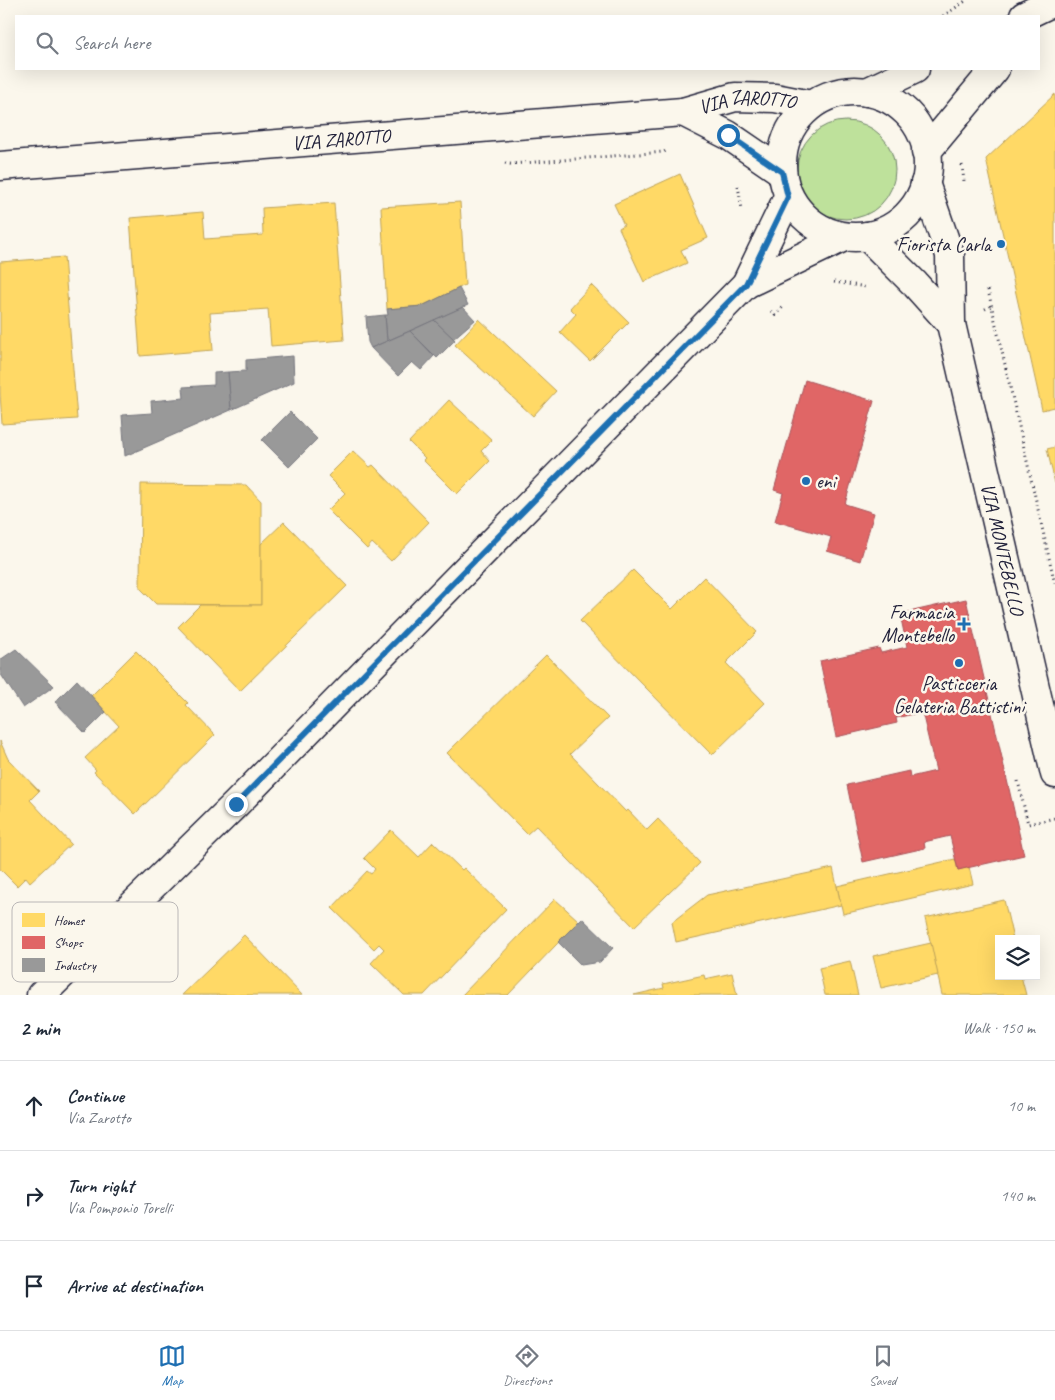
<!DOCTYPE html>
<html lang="en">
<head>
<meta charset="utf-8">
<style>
	:root { --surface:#fff; --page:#f6f6f7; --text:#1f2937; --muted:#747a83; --line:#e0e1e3; --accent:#1f6fb2 }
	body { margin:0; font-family:Caveat,sans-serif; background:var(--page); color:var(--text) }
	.controls { position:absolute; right:15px; bottom:15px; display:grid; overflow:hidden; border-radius:0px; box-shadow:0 5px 20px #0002 }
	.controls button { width:45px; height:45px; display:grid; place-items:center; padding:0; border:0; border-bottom:1px solid var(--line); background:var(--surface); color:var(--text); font:25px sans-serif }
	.stop { position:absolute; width:15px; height:15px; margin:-11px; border:4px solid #1f6fb2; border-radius:50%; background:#fff }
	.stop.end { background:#1f6fb2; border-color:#fff; box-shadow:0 1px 5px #0008 }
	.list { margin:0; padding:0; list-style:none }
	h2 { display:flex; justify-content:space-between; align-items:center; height:65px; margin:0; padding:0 20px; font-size:21px }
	h2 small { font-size:16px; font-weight:400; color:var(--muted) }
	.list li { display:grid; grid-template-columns:32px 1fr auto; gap:15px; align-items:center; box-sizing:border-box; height:90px; padding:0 20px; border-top:1px solid var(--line) }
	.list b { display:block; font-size:19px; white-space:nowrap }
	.list p { margin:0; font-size:16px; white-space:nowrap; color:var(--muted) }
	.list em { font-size:16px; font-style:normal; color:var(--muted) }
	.icon { flex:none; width:28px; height:28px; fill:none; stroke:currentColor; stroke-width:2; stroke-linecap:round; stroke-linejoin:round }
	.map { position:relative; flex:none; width:1055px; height:995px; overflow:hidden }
	.search { position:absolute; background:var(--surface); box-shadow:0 5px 20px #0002; left:15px; right:15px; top:15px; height:55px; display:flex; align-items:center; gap:12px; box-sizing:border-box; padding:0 18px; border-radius:0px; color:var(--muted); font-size:19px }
	.sheet { height:335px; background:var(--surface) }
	nav { display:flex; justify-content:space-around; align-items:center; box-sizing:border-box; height:70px; border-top:1px solid var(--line); background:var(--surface); font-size:14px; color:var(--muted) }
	nav a { display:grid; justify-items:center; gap:2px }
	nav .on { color:var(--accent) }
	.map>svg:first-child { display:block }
	.grass { fill:#bee19b; stroke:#70826b }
	.homes { fill:#ffd966; stroke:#bda259 }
	.shops { fill:#e06666; stroke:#a75259 }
	.industry { fill:#999; stroke:#75757d }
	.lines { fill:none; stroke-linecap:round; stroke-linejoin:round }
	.tertiary-casing { stroke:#22223b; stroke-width:31 }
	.secondary-casing { stroke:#22223b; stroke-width:31 }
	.path { stroke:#22223b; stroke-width:3; stroke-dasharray:1 4; stroke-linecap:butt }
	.tertiary { stroke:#fbf7ec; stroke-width:28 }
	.secondary { stroke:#fbf7ec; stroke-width:28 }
	.route { stroke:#1f6fb2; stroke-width:6 }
	.poi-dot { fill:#1f6fb2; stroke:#fbf7ec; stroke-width:2 }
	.labels { text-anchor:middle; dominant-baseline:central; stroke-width:5; stroke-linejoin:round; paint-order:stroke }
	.street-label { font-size:20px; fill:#22223b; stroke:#fbf7ec }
	.poi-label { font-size:20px; fill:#22223b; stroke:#fbf7ec; text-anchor:end }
	.key { fill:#fbf7ec; stroke:#bab7b7; stroke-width:1 }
	.key-label { font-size:14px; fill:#22223b }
</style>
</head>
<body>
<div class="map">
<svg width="1055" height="995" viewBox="0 0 1055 995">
	<rect width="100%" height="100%" fill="#fbf7ec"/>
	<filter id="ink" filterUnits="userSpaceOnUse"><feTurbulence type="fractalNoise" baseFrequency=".02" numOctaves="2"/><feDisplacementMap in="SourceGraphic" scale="10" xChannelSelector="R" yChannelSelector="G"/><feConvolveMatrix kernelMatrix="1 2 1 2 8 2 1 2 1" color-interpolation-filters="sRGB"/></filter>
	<g filter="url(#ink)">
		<!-- grass -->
		<circle class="grass" cx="846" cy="170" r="49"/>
		<!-- homes -->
		<g class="homes">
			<path d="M1055,94V407L1042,410L986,159Z"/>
			<path d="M680,174L708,238L681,250L687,263L644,282L619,228L624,225L614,204Z"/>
			<path d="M460,202L465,285L422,306L387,309L381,207Z"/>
			<path d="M334,203L344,340L271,346L268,309L210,313L213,350L140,356L130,218L203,212L205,239L263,235L262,208Z"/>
			<path d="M64,257L77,419L2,424L0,393V262Z"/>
			<path d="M591,285L629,322L590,361L560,332L576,314L570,308Z"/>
			<path d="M479,319L556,391L533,416L455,345Z"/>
			<path d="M449,400L492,440L481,451L490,461L457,494L423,460L425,458L409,442Z"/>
			<path d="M1055,447V483L1047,449Z"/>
			<path d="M353,451L370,467L373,465L429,522L391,561L372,543L367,549L328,510L345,493L328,476Z"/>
			<path d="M141,484L246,485L261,501V605L156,604L140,588Z"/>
			<path d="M284,522L347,586L240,691L178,627L200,605H261V544Z"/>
			<path d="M633,570L672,609L704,577L757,632L726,663L765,703L712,755L580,621Z"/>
			<path d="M136,651L188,703L186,705L215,735L135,814L94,772L96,770L85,758L119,726L91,696Z"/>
			<path d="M546,655L608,718L570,754L626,812L628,810L647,830L658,819L700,863L634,927L536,826L527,834L447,753Z"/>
			<path d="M0,741L8,759L39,791L30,800L71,844L30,882L26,877L17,886L0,869Z"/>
			<path d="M391,830L419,857L433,842L462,870L464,868L506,909L424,995H404L371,963L384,949L379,944L374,949L332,908L367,871L371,874L375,869L364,858Z"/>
			<path d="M955,859L958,870L969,867L973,884L843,914L837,886Z"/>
			<path d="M833,868L841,905L676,942L672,922L707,895Z"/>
			<path d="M555,899L579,921L508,995H462Z"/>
			<path d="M1004,900L1013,939H999V976H1021L1026,995H942L925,918Z"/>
			<path d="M244,935L302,995H182L240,939Z"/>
			<path d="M931,943L938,975L881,988L873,956Z"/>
			<path d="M850,961L858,995H825L819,968Z"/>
			<path d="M732,973L737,995H634L664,988L663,984L704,975L705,979Z"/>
		</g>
		<!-- shops -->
		<g class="shops">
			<path d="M805,380L874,401L845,504L874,513L860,561L827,551L831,537L775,521L783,493L774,490Z"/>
			<path d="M966,599L1024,855L958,870L950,836L924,842L925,848L863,862L847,785L909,771L910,777L936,771L922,712L896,718L897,723L836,737L820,661L879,648L881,653L907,647L900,614Z"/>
		</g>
		<!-- industry -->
		<g class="industry">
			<path d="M459,288L468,305L387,341L385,315H388L387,309L422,306Z"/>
			<path d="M463,307L475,320L453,339L434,320Z"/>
			<path d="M385,315L387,341L371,348L368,342L366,317Z"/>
			<path d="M434,320L455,340L437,358L410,331Z"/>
			<path d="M410,331L434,356L421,370L412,362L398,376L371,348Z"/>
			<path d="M293,356L294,382L231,410L228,372L246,371V360Z"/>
			<path d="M228,372L231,410L125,456L122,415L152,413L151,401L184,398L183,387L214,385V373Z"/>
			<path d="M290,412L317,439L289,467L262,440Z"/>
			<path d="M16,649L54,686L23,708L0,673V660Z"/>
			<path d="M77,680L106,712L85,733L55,702Z"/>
			<path d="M582,918L613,948L600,962L581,965L558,942Z"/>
		</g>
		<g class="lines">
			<defs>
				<g id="tertiary">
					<path d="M683,112L728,135L782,172"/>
					<path id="s1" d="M0,166L683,112L735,97L775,98L811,105"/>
					<path id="s2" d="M925,183L950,255L951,324L1055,774"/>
					<path d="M867,236L915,284L951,324"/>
				</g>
				<g id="secondary">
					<path d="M1024,16L1049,4"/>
					<circle cx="855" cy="164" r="73"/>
					<path d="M867,92L915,69"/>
					<path d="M926,152L995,69"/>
					<path d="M746,284L844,237"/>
					<path d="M41,995L236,804L746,284L788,197"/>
				</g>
			</defs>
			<!-- tertiary casing -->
			<use href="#tertiary" class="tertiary-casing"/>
			<!-- secondary casing -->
			<use href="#secondary" class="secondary-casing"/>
			<!-- path -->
			<g class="path">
				<path d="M943,16L967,0"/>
				<path d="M505,163L510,164L664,152L667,150"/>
				<path d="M962,165L964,181"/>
				<path d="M738,186L742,209"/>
				<path d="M834,282L867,287"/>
				<path d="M988,290L1055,584"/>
				<path d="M985,309L991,306"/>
				<path d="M771,311L775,315L784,306"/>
				<path d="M1018,781L1028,824L1055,818"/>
			</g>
			<!-- tertiary -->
			<use href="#tertiary" class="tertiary"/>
			<!-- secondary -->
			<use href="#secondary" class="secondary"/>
		</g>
	</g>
	<g class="lines" filter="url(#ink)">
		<!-- route -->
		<path class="route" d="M236,804L746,284L788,197L782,172L728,135"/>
	</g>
	<!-- markers -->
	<g class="poi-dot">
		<circle cx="1001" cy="244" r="5"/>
		<circle cx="806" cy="481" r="5"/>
		<path d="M961.5 616.5h5v5h5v5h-5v5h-5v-5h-5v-5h5z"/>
		<circle cx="959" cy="663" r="5"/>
	</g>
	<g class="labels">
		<!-- street labels -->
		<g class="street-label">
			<text stroke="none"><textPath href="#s1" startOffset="751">VIA ZAROTTO</textPath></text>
			<text stroke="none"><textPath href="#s1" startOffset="342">VIA ZAROTTO</textPath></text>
			<text stroke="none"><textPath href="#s2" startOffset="376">VIA MONTEBELLO</textPath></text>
		</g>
		<!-- poi labels -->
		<g class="poi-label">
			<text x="991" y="244">Fiorista Carla</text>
			<text x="816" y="481" text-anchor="start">eni</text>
			<text x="954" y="612">Farmacia<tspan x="954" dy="23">Montebello</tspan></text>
			<text x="959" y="683" text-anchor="middle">Pasticceria<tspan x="959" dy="23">Gelateria Battistini</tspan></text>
		</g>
	</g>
	<!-- legend -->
	<rect x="12" y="902" width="166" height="80" rx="8" class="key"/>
	<rect x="22" y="913" width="23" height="14" fill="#ffd966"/>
	<rect x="22" y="936" width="23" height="13" fill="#e06666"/>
	<rect x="22" y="958" width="23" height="14" fill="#999"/>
	<g class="key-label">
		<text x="54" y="925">Homes</text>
		<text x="54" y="947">Shops</text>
		<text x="54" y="970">Industry</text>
	</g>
</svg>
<div class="controls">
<button><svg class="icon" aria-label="layers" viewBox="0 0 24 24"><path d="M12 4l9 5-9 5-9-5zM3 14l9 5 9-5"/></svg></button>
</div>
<div class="stop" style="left:728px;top:135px"></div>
<div class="stop end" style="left:236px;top:804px"></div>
<div class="search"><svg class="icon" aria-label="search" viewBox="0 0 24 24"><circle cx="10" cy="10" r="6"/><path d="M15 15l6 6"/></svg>Search here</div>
</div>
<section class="sheet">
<h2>2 min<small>Walk · 150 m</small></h2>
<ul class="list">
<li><svg class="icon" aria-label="ahead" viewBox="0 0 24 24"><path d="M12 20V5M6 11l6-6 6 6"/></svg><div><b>Continue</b><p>Via Zarotto</p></div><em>10 m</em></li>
<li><svg class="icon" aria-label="right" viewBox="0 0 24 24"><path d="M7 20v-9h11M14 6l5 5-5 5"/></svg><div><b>Turn right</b><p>Via Pomponio Torelli</p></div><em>140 m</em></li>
<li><svg class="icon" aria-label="arrive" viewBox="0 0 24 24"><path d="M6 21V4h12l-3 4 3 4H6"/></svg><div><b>Arrive at destination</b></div></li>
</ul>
</section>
<nav>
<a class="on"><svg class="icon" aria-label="map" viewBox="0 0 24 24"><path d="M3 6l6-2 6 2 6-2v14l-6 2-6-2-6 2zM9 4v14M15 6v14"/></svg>Map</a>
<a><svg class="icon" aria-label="directions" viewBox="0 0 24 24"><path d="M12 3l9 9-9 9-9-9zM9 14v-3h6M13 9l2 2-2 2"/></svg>Directions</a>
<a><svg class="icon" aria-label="saved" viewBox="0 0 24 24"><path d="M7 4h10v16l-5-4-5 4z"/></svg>Saved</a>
</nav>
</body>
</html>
